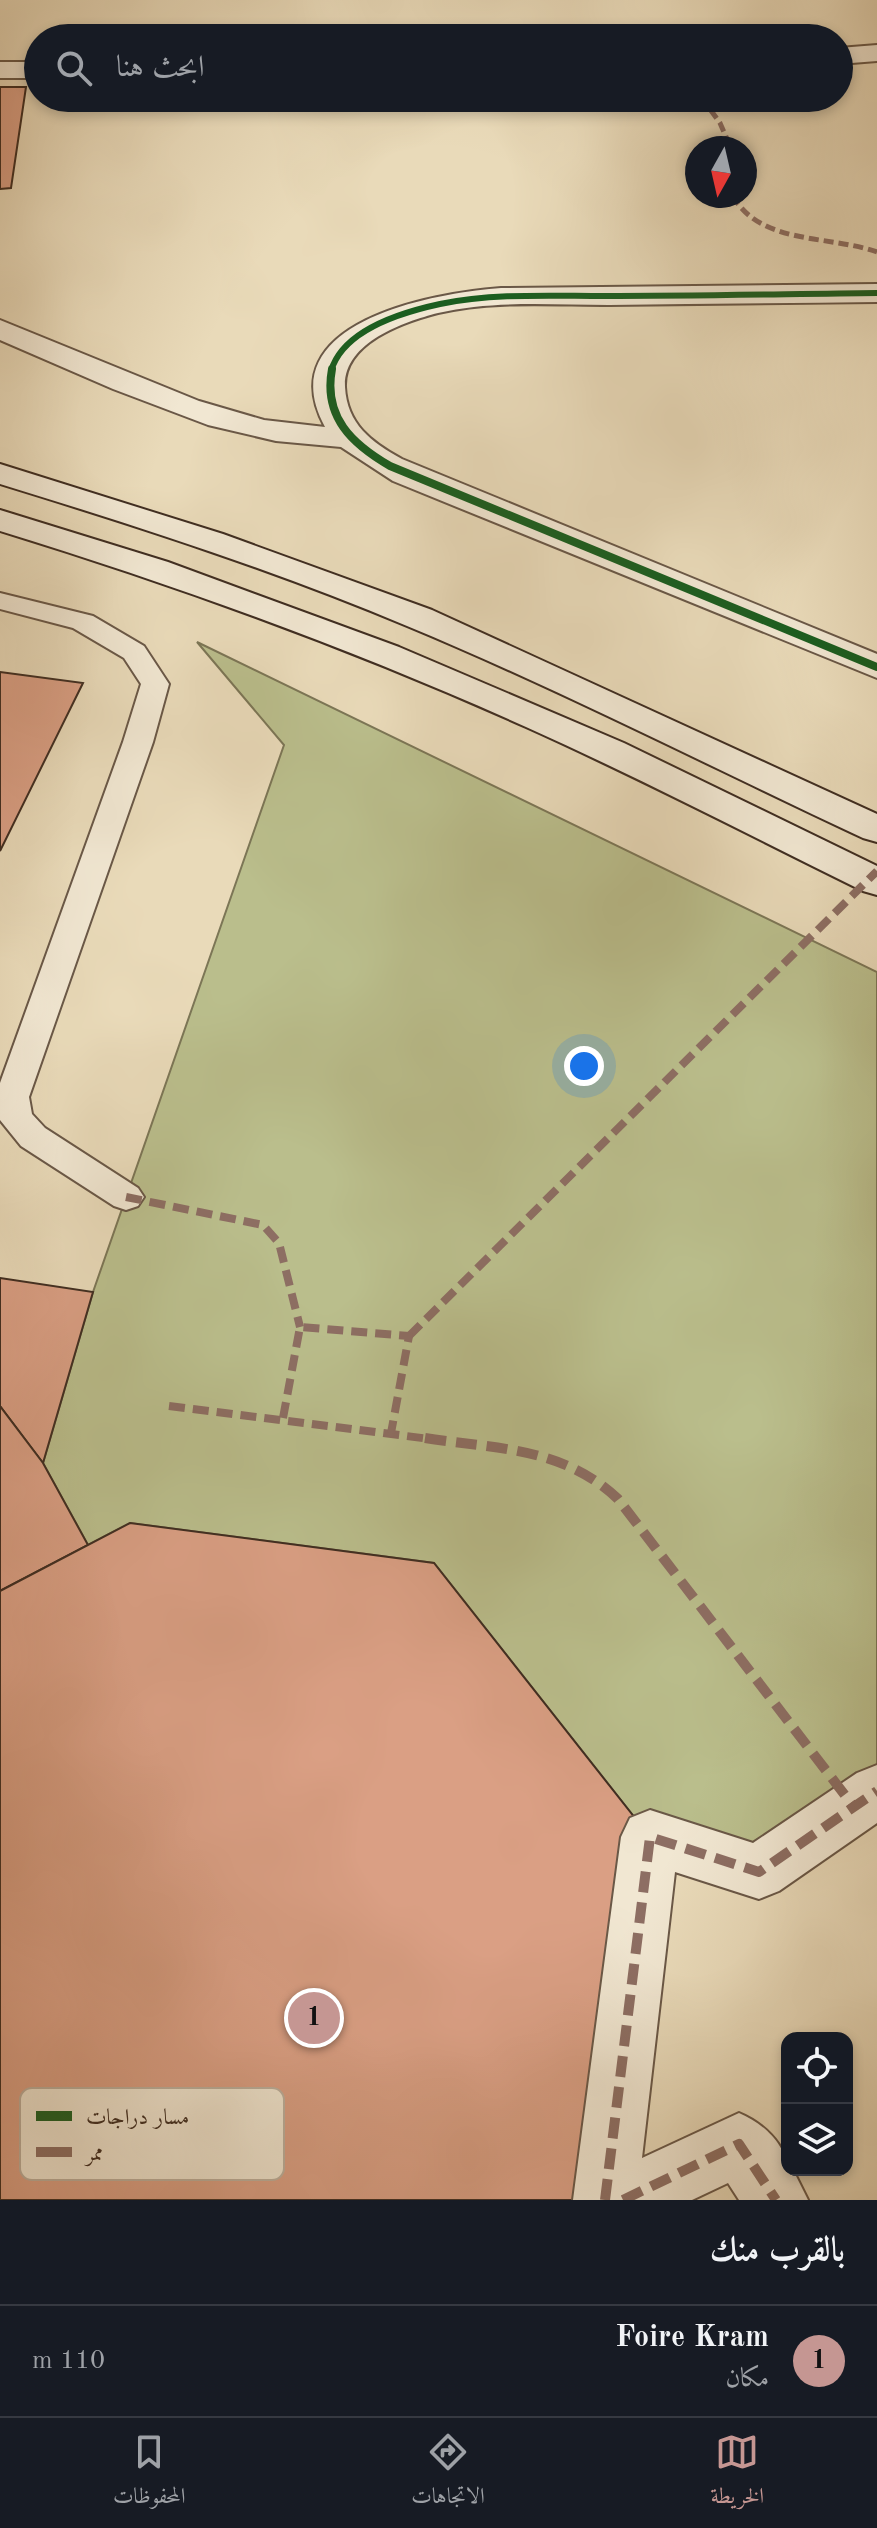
<!DOCTYPE html>
<html lang="ar">
<head>
<meta charset="utf-8">
<style>
	:root { --surface:#171b24; --page:#242831; --text:#f1f3f6; --muted:#9ea1a6; --line:#363941; --accent:#c59692 }
	body { margin:0; font-family:"Old Standard TT",Amiri,serif; background:var(--page); color:var(--text); direction:rtl }
	.controls { position:absolute; right:24px; bottom:24px; display:grid; overflow:hidden; border-radius:16px; box-shadow:0 4px 12px #0003 }
	.controls button { width:72px; height:72px; display:grid; place-items:center; padding:0; border:0; border-bottom:2px solid var(--line); background:var(--surface); color:var(--text); font:40px sans-serif }
	.compass { position:absolute; left:685px; top:136px; width:72px; height:72px; border-radius:50%; background:var(--surface); box-shadow:0 4px 12px #0003; rotate:188deg }
	.you { position:absolute; left:584px; top:1066px; width:28px; height:28px; margin:-20px; border:6px solid #fff; border-radius:50%; background:#1a73e8; box-shadow:0 0 0 12px #1a73e833 }
	.badge { display:grid; place-items:center; width:52px; height:52px; border-radius:50%; background:var(--accent); color:#111; font-size:26px; font-weight:700 }
	.pin { position:absolute; translate:-50% -50%; border:4px solid #fff; box-shadow:0 2px 8px #0006 }
	.list { margin:0; padding:0; list-style:none }
	h2 { display:flex; justify-content:space-between; align-items:center; height:104px; margin:0; padding:0 32px; font-size:34px }
	h2 small { font-size:26px; font-weight:400; color:var(--muted) }
	.list li { display:grid; grid-template-columns:52px 1fr auto; gap:24px; align-items:center; box-sizing:border-box; height:112px; padding:0 32px; border-top:2px solid var(--line) }
	.list b { display:block; font-size:30px; white-space:nowrap }
	.list p { margin:0; font-size:26px; white-space:nowrap; color:var(--muted) }
	.list em { font-size:26px; font-style:normal; color:var(--muted) }
	.icon { flex:none; width:44px; height:44px; fill:none; stroke:currentColor; stroke-width:2; stroke-linecap:round; stroke-linejoin:round }
	.map { position:relative; flex:none; width:877px; height:2200px; overflow:hidden; direction:ltr }
	.search { position:absolute; background:var(--surface); box-shadow:0 4px 12px #0003; left:24px; right:24px; top:24px; height:88px; display:flex; align-items:center; gap:20px; box-sizing:border-box; padding:0 28px; border-radius:44px; color:var(--muted); font-size:30px }
	.sheet { height:216px; background:var(--surface) }
	nav { display:flex; justify-content:space-around; align-items:center; box-sizing:border-box; height:112px; border-top:2px solid var(--line); background:var(--surface); font-size:22px; color:var(--muted) }
	nav a { display:grid; justify-items:center; gap:4px }
	nav .on { color:var(--accent) }
	.map>svg:first-child { display:block }
	.green { fill:#babe8c; stroke:#7c7656; stroke-width:2 }
	.building { fill:#da9f84; stroke:#3f2d21; stroke-width:2 }
	.lines { fill:none; stroke-linecap:round; stroke-linejoin:round }
	.lane-casing { stroke:#6a5847; stroke-width:4 }
	.street-casing { stroke:#6a5847; stroke-width:4 }
	.secondary-casing { stroke:#3f2d21; stroke-width:4 }
	.lane { fill:#f1e7d2; fill-rule:evenodd }
	.street { fill:#f1e7d2; fill-rule:evenodd }
	.secondary { fill:#f1e7d2; fill-rule:evenodd }
	.quiet-far2 { stroke:#8d6e63; stroke-width:5; stroke-dasharray:10 5; stroke-linecap:butt }
	.quiet-far1 { stroke:#8d6e63; stroke-width:8; stroke-dasharray:16 8; stroke-linecap:butt }
	.quiet { stroke:#8d6e63; stroke-width:10; stroke-dasharray:21 10; stroke-linecap:butt }
	.cycleway-far1-casing { stroke:#f1e7d2; stroke-width:9 }
	.cycleway-casing { stroke:#f1e7d2; stroke-width:12 }
	.cycleway-far1 { stroke:#1b5e20; stroke-width:6 }
	.cycleway { stroke:#1b5e20; stroke-width:8 }
	.key { fill:#f1e7d2; stroke:#bcaf9d; stroke-width:2 }
	.key-label { font-size:22px; fill:#3f2d21 }
</style>
</head>
<body>
<div class="map">
<svg width="877" height="2200" viewBox="0 0 877 2200">
	<rect width="100%" height="100%" fill="#e9dab9"/>
	<filter id="stains"><feTurbulence type="fractalNoise" baseFrequency=".0025" numOctaves="4"/><feColorMatrix values="0 0 0 0 .2 0 0 0 0 .09 0 0 0 0 .02 0 0 0 .5 -.17"/></filter>
	<radialGradient id="worn" r=".72"><stop offset=".6" stop-color="#630" stop-opacity="0"/><stop offset="1" stop-color="#630" stop-opacity=".3"/></radialGradient>
	<!-- green -->
	<path class="green" d="M197,642L877,972V1791L759,1872L650,1837L434,1563L130,1523L88,1545L43,1463L93,1292L284,745Z"/>
	<!-- building -->
	<g class="building">
		<path d="M0,87H26L11,188L0,189Z"/>
		<path d="M0,672L83,683L0,851Z"/>
		<path d="M0,1278L93,1292L43,1463L0,1406Z"/>
		<path d="M0,1406L43,1463L88,1545L0,1591Z"/>
		<path d="M130,1523L434,1563L650,1837L605,2200H0V1591Z"/>
	</g>
	<g class="lines">
		<defs>
			<path id="lane" d="M0,593L93,616L144,646L169,684L153,742L29,1097L32,1114L45,1128L138,1188L144,1197L138,1206L126,1210L114,1206L21,1146L0,1120V1083L123,742L141,684L124,658L73,628L0,609Z"/>
			<g id="street">
				<path d="M877,45V61L839,64V48Z"/>
				<rect x="0" y="62" width="38" height="16"/>
				<path d="M877,284V302C788,303 698,304 609,305C552,305 494,300 438,313C403,322 343,343 345,387C347,424 371,442 402,459L877,654V678L393,481L341,447L276,441L208,425L113,389L0,340V320L199,401L264,420L325,427C268,323 432,293 501,288Z"/>
				<path d="M877,1765V1823L779,1891L759,1899L675,1872L642,2158L739,2113C761,2122 787,2144 787,2170H793L808,2200H739L728,2183L692,2200H573L621,1837L630,1818L650,1810L753,1843L857,1773Z"/>
			</g>
			<g id="secondary">
				<path d="M0,464L223,534L432,610L877,814V842L863,838C711,767 561,690 407,626C274,570 137,526 0,484Z"/>
				<path d="M0,510L168,562L399,647L624,743L877,866V895L863,891C751,836 640,778 526,727C355,650 179,586 0,531Z"/>
			</g>
		</defs>
		<!-- lane casing -->
		<use href="#lane" class="lane-casing"/>
		<!-- street casing -->
		<use href="#street" class="street-casing"/>
		<!-- secondary casing -->
		<use href="#secondary" class="secondary-casing"/>
		<!-- lane -->
		<use href="#lane" class="lane"/>
		<!-- street -->
		<use href="#street" class="street"/>
		<!-- secondary -->
		<use href="#secondary" class="secondary"/>
		<!-- quiet-far2 -->
		<g class="quiet-far2">
			<path d="M702,98L720,123L731,148"/>
			<path d="M733,196C760,245 830,235 877,252"/>
		</g>
		<!-- quiet-far1 -->
		<g class="quiet-far1">
			<path d="M126,1197L263,1225L279,1243L300,1327"/>
			<path d="M409,1336L877,871"/>
			<path d="M169,1406L438,1440"/>
			<path d="M283,1418L300,1327L409,1336L391,1433"/>
		</g>
		<!-- quiet -->
		<g class="quiet">
			<path d="M425,1438C497,1449 563,1447 618,1499L854,1807"/>
			<path d="M605,2200L650,1837L759,1872L877,1791"/>
			<path d="M623,2200L739,2144L776,2200"/>
		</g>
		<defs>
			<path id="cycleway-far1" d="M331,371C343,330 403,312 440,304C494,293 549,296 604,296C695,296 786,294 877,293"/>
			<path id="cycleway" d="M332,369C323,417 352,444 390,466L877,667"/>
		</defs>
		<!-- cycleway-far1 casing -->
		<use href="#cycleway-far1" class="cycleway-far1-casing"/>
		<!-- cycleway casing -->
		<use href="#cycleway" class="cycleway-casing"/>
		<!-- cycleway-far1 -->
		<use href="#cycleway-far1" class="cycleway-far1"/>
		<!-- cycleway -->
		<use href="#cycleway" class="cycleway"/>
	</g>
	<!-- legend -->
	<rect x="20" y="2088" width="264" height="92" rx="12" class="key"/>
	<rect x="36" y="2111" width="36" height="10" fill="#1b5e20"/>
	<rect x="36" y="2147" width="36" height="10" fill="#8d6e63"/>
	<g class="key-label">
		<text x="86" y="2124">مسار دراجات</text>
		<text x="86" y="2160">ممر</text>
	</g>
	<rect width="100%" height="100%" filter="url(#stains)"/>
	<rect width="100%" height="100%" fill="url(#worn)"/>
</svg>
<div class="controls">
<button><svg class="icon" aria-label="locate" viewBox="0 0 24 24"><circle cx="12" cy="12" r="6"/><path d="M12 2v4M12 18v4M2 12h4M18 12h4"/></svg></button>
<button><svg class="icon" aria-label="layers" viewBox="0 0 24 24"><path d="M12 4l9 5-9 5-9-5zM3 14l9 5 9-5"/></svg></button>
</div>
<svg class="compass" viewBox="-18 -18 36 36"><path d="M0-13l5 13h-10z" fill="#e53935"/><path d="M0 13l5-13h-10z" fill="#9ea1a6"/></svg>
<div class="you"></div>
<div class="pin badge" style="left:314px;top:2018px">1</div>
<div class="search"><svg class="icon" aria-label="search" viewBox="0 0 24 24"><circle cx="10" cy="10" r="6"/><path d="M15 15l6 6"/></svg>ابحث هنا</div>
</div>
<section class="sheet">
<h2>بالقرب منك<small></small></h2>
<ul class="list">
<li><span class="badge">1</span><div><b>Foire Kram</b><p>مكان</p></div><em>110 m</em></li>
</ul>
</section>
<nav>
<a class="on"><svg class="icon" aria-label="map" viewBox="0 0 24 24"><path d="M3 6l6-2 6 2 6-2v14l-6 2-6-2-6 2zM9 4v14M15 6v14"/></svg>الخريطة</a>
<a><svg class="icon" aria-label="directions" viewBox="0 0 24 24"><path d="M12 3l9 9-9 9-9-9zM9 14v-3h6M13 9l2 2-2 2"/></svg>الاتجاهات</a>
<a><svg class="icon" aria-label="saved" viewBox="0 0 24 24"><path d="M7 4h10v16l-5-4-5 4z"/></svg>المحفوظات</a>
</nav>
</body>
</html>
